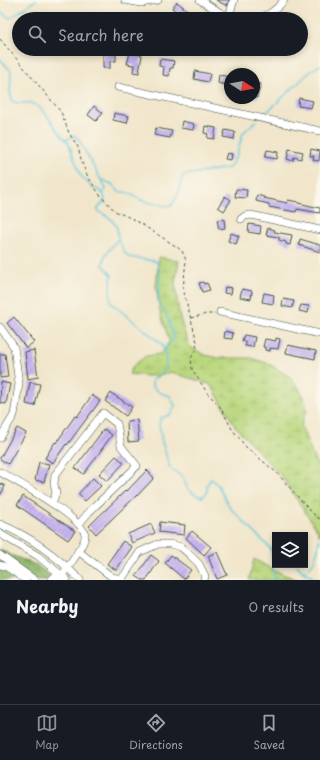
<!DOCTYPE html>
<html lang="en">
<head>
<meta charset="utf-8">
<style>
	:root { --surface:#171b24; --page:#20242c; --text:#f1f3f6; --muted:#9ea1a6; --line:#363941; --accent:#8c9099 }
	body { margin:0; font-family:"Playpen Sans",sans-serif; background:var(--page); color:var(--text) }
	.controls { position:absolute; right:12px; bottom:12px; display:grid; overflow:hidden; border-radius:0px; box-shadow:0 2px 6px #0003 }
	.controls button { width:36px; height:36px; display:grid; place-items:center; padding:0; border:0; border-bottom:1px solid var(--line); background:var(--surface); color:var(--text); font:20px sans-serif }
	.compass { position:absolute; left:224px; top:68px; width:36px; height:36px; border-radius:50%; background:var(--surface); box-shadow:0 2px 6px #0003; rotate:101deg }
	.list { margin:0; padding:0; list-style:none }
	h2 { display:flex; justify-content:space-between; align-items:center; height:52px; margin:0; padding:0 16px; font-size:17px }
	h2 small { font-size:13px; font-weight:400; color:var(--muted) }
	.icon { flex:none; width:22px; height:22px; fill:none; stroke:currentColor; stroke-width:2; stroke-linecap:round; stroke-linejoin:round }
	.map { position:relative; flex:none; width:320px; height:580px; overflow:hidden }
	.search { position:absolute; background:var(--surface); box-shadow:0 2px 6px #0003; left:12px; right:12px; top:12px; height:44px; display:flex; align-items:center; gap:10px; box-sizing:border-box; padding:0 14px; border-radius:22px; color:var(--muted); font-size:15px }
	.sheet { height:124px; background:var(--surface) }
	nav { display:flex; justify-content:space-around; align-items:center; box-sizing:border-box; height:56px; border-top:1px solid var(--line); background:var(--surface); font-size:11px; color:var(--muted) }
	nav a { display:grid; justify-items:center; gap:2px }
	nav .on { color:var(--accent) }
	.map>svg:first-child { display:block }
	.forest { fill:url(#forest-crowns); stroke:#587a50 }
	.wetland { fill:url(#wetland-marsh); stroke:#6c8a58 }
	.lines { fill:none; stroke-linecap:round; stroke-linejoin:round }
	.stream { stroke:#60c6dc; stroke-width:1.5 }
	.building { fill:url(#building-hatch) }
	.minor-casing { stroke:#3e564b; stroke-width:8 }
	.path { stroke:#3e564b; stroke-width:1; stroke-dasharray:3 3; stroke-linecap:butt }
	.minor { stroke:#fff; stroke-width:7 }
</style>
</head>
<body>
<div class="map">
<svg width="320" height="580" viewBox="0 0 320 580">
	<defs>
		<pattern id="forest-crowns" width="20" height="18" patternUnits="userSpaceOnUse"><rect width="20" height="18" fill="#92b86c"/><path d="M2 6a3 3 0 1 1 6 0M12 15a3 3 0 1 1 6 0" fill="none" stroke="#77975a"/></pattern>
		<pattern id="wetland-marsh" width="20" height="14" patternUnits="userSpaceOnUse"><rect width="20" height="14" fill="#b9d77d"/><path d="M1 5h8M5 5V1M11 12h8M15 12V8" fill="none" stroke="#9fb96d"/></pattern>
		<pattern id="building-hatch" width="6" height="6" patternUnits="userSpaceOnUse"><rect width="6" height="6" fill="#c9b5f2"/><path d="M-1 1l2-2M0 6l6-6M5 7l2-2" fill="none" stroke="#a394c5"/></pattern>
	</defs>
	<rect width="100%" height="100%" fill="#fbf7ec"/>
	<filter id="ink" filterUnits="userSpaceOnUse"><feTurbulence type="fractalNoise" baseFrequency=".025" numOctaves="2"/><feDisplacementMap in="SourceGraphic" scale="8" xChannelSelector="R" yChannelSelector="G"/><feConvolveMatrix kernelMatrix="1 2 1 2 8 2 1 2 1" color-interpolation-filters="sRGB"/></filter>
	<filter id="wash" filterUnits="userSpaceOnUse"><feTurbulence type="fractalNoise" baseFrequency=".012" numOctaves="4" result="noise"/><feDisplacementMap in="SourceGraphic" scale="16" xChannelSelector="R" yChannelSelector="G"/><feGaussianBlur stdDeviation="0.9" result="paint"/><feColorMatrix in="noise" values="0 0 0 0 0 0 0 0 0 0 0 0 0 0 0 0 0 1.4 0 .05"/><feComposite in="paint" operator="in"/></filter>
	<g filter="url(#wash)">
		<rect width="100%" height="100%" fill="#f1e6cb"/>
		<!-- forest -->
		<path class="forest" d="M0,549C9,555 19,558 29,562C39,566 47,573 55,580H0Z"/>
		<!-- wetland -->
		<g class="wetland">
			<path d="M159,257L179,261L175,282L179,314L184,332L190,347L205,355L219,358H251L269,364L290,377L299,388L308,410L304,416L301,426L316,463L320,467V536L314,525L281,476L235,426L211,385L171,372L161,375L147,376L129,374L133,366L146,356L160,354L170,343L160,312L156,287Z"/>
			<path d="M254,559L273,570L298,580H249Z"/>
		</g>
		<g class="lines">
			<!-- stream -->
			<g class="stream">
				<path d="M0,12L10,18L36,0"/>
				<path d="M0,59L11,71L10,93L13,102C19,104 25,102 31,103C48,108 55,133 68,142L81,176L93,188L99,190L103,194L105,198L104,202L98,208V211L111,219L117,227L118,239L105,255L103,265L112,275L110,288L111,303L162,344C165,351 169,366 163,372C160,375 156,378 152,380V386L160,393L170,396L175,406L170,415L161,418L159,425L162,442L170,468L183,477L187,488L194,494L202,497C208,494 207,490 207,485L211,479L218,485L230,508L275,553"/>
				<path d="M262,114L269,110L311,71L320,65"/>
				<path d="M66,140L74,136L78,138L106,189L103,194"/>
				<path d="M102,180L112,184L119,192C131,192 130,194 139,199C145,202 164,206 171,206L178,195L183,175L229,168L236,157L243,133L256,121"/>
				<path d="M118,239L125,253L129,257L155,261L158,264L160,278L158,299L168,318L174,339L167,344L165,351"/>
				<path d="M271,550L275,580"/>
				<path d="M297,565L302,571L317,580"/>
				<path d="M304,571C316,566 317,551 320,539"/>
			</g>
		</g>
		<g id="blocks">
			<!-- building -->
			<g class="building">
				<path d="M216,0H229L227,6Z"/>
				<path d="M177,2L191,13L186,19L172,8Z"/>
				<path d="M78,15L90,17V19H77Z"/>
				<path d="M264,49H278L277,53L264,51Z"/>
				<path d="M130,53L142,55L139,73L133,72L134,65L127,64Z"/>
				<path d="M103,54H116V61H110V68H103Z"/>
				<path d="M160,59L174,61L173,68H170L169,76L163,75L164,67L159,66Z"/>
				<path d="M195,71L210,74L208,82L194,79Z"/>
				<path d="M219,75L230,77V86L218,83Z"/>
				<path d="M254,82L261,84L257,98L254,97Z"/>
				<path d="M299,98L313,101L311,108L298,106Z"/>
				<path d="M94,106L103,113L96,121L88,115Z"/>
				<path d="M114,113L129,116L127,123L113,120Z"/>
				<path d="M182,121L194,124L193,130L181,128Z"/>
				<path d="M205,126L216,128L214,139L207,138L208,134L204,133Z"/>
				<path d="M156,128L172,131L170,138L154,135Z"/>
				<path d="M225,130L235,132L234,139L223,137Z"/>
				<path d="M289,149L303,152L301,159L294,157L293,161L287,159Z"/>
				<path d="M311,149L320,151L319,161L313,160L314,156H310Z"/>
				<path d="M267,150L278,152L277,159L265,157Z"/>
				<path d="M227,153L232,154L231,160L225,159Z"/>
				<path d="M236,189L247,190L246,198L235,197Z"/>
				<path d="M257,195L264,197V198L287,203L288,200L298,202V203L320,208V213L297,209L296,212L269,207V204L256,201Z"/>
				<path d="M225,196L231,200L224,211L218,207Z"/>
				<path d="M224,219L225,228L219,229L217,220Z"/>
				<path d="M249,224L261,226L260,234L248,232Z"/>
				<path d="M268,228L275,230L274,232L292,235L290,245L286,244V242L279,240V237L266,235Z"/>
				<path d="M231,233L239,236L236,244L228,241Z"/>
				<path d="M300,239L320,245V252L299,245Z"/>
				<path d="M203,282L204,284L207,283L210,290L202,292L199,283Z"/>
				<path d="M225,287L232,288L231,294L224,293Z"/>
				<path d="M242,289L252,291L251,299L240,297Z"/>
				<path d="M264,293L274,295L273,304L262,302Z"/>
				<path d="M283,299L294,301L292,308L282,306Z"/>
				<path d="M301,305L309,306L308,313L299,311Z"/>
				<path d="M14,317L34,342L26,348L7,323Z"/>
				<path d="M225,331L233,333L232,339L224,338Z"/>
				<path d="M244,335L255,337L253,347L245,346L246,342L242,341Z"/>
				<path d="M276,338L280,339L278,349L270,348V351L265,350V347H263L265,339L276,341Z"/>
				<path d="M288,345L316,351L315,359L286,353Z"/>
				<path d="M34,350L38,377L28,379L25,352Z"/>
				<path d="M0,354H5L8,377L0,378Z"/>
				<path d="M1,382L10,384L6,404L0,403Z"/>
				<path d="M30,382L40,384L35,406L26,404Z"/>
				<path d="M111,393L132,407L126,416L105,401Z"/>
				<path d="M92,395L100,401L67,445L66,444L53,463L45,458L55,442L56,443L75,416L77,417Z"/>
				<path d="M137,420L139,441L128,442L127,421Z"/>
				<path d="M17,428L26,433L8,464L0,459V458Z"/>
				<path d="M104,429L112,435L84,474L75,468Z"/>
				<path d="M116,456L124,463L107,481L99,474Z"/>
				<path d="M39,462L49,464L44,482L35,480Z"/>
				<path d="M147,470L154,478L137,496V495L96,534L89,526L126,490L127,491Z"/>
				<path d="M93,478L101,486L85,501L78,494Z"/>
				<path d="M0,483L5,486L0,496Z"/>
				<path d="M23,496L75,531L68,540L17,505Z"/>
				<path d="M160,522L185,525L184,535L159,532Z"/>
				<path d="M151,524L155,533L132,543L128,534Z"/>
				<path d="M192,531L211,547L204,555L186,538Z"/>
				<path d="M123,541L132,547L116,570L107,564Z"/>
				<path d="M217,552L227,575L217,579L208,556Z"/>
				<path d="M151,555L159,561L146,580H142L136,576Z"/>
				<path d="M171,555L191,570L184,579L165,563Z"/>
			</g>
		</g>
	</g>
	<g filter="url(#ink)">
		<use href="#blocks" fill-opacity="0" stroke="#3e564b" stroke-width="1"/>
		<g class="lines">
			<defs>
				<g id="minor">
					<path d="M125,0L141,3L158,0"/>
					<path d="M200,0L224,15L243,19"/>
					<path d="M229,16L234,0"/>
					<path d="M254,19C267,17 276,11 284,0"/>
					<path d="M118,87L320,131"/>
					<path d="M241,219L245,216L251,215L320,230"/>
					<path d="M220,312L320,334"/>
					<path d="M0,327L14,347L19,384L14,415L0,438"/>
					<path d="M0,472C16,481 84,519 85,535C86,543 66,571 60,577"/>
					<path d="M52,503L56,493L54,484L55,475L103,413L117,424L121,446L137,466L89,512L79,524"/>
					<path d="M0,524C31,537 57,556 80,580"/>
					<path d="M0,534L38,556L67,580"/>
					<path d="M78,551L112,577L121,579"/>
					<path d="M0,555L35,580"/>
					<path d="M0,565L7,567L26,580"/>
					<path d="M51,580L55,576L60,577L59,580"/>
					<path d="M121,580L140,552L158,544H170L181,547L190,555L199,564L205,576L204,580"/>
				</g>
			</defs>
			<!-- minor casing -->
			<use href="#minor" class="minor-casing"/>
			<!-- path -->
			<g class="path">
				<path d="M0,39L61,112L69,133L78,147L82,163L87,175L99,194L115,211L135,220L177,247L182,251L186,260L183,289L197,342L196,350L191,358L192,369L208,394L219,405L232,429L246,447L277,473L312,513L320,519"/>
				<path d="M191,318L206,314H215"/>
			</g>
			<!-- minor -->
			<use href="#minor" class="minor"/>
		</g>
	</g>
</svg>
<div class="controls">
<button><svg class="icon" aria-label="layers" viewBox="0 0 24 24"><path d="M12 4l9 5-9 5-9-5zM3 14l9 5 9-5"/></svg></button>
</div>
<svg class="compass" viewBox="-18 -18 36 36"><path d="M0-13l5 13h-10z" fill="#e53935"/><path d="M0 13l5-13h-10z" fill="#9ea1a6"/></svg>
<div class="search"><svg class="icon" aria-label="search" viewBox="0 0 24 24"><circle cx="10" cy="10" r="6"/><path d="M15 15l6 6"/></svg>Search here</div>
</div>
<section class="sheet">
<h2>Nearby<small>0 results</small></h2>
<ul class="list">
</ul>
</section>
<nav>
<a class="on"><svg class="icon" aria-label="map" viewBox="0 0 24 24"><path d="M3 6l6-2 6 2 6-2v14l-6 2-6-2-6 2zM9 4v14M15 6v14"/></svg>Map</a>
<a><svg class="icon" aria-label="directions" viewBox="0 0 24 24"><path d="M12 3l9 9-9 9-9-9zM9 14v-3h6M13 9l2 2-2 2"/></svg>Directions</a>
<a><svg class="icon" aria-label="saved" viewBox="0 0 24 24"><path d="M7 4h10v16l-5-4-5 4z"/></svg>Saved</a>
</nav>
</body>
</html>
